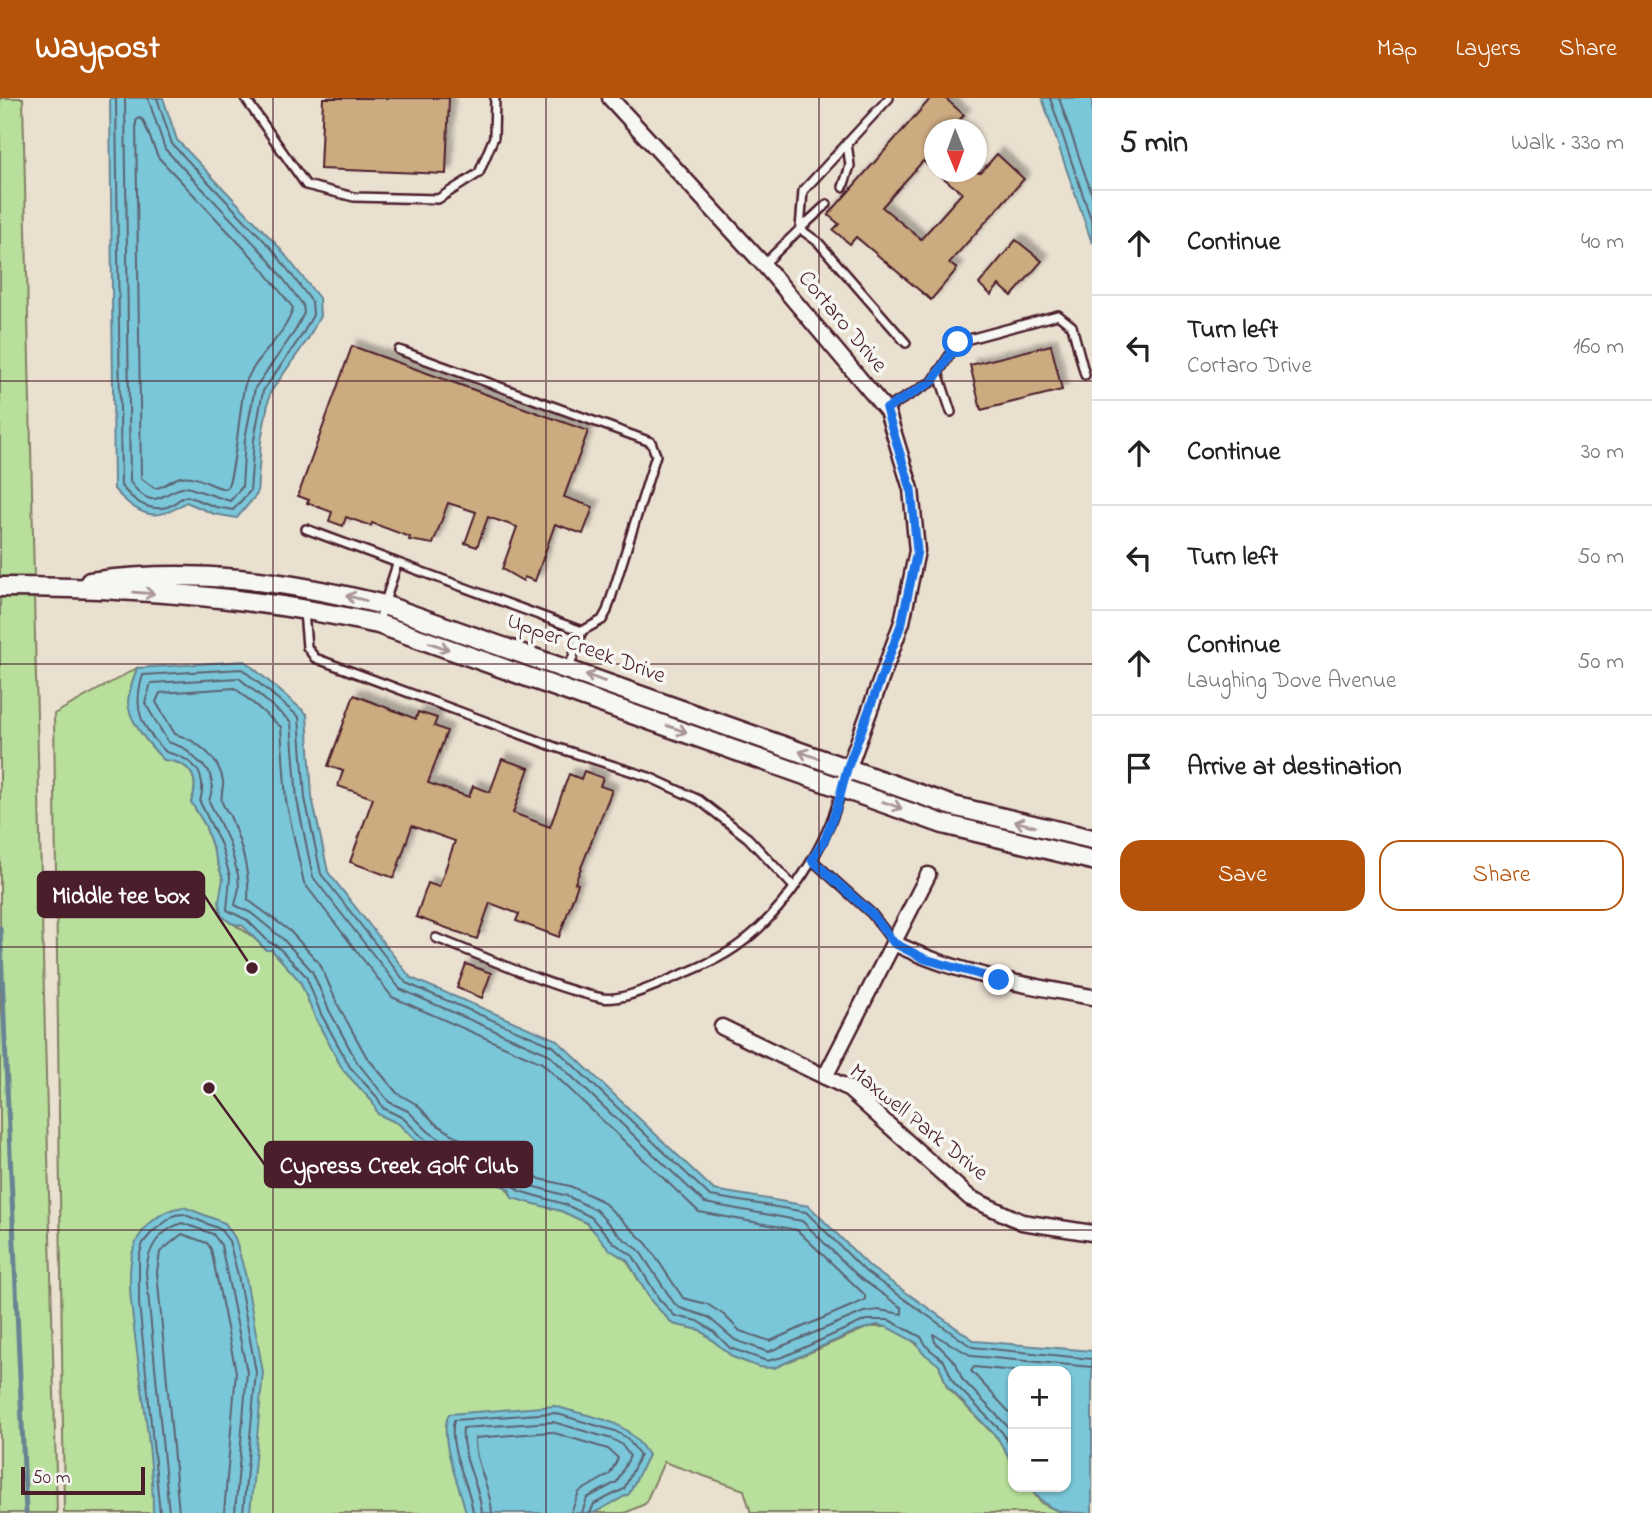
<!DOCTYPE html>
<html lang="en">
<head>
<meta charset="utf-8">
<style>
	:root { --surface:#fff; --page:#f2f2f2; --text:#222; --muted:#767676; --line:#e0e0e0; --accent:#b45309 }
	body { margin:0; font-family:"Indie Flower",sans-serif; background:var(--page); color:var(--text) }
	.controls { position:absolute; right:21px; bottom:21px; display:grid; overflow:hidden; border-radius:14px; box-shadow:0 2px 5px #0004 }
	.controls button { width:63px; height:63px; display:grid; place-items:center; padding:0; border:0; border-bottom:2px solid var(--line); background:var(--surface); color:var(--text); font:35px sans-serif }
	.compass { position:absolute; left:924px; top:21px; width:63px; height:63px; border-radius:50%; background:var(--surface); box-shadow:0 2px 5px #0004; rotate:179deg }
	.scale { position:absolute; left:21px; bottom:18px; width:124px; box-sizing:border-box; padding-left:7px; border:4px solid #4a1f2b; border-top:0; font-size:19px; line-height:24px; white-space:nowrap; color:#4a1f2b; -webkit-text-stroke:5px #f6f6f2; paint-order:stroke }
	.stop { position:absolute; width:21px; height:21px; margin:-16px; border:5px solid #1a73e8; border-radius:50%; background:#fff }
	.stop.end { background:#1a73e8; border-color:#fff; box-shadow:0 2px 7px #0008 }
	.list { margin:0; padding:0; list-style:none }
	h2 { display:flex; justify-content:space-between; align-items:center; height:91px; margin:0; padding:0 28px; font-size:30px }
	h2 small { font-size:23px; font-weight:400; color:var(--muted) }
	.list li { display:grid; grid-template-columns:46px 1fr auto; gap:21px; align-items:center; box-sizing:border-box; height:105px; padding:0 28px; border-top:2px solid var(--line) }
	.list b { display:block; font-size:26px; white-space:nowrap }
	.list p { margin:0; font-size:23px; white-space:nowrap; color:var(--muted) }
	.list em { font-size:23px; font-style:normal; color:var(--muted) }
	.actions { display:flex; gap:14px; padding:21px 28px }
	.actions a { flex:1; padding:16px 0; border:2px solid var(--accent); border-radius:21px; text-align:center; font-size:24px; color:var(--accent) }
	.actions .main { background:var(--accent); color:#fff }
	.icon { flex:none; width:38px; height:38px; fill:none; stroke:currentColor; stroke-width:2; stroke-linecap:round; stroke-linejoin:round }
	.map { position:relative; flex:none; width:1092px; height:1415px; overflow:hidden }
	header { display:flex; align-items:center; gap:42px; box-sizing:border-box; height:98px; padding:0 35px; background:var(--accent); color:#fff }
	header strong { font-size:33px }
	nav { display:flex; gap:38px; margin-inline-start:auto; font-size:24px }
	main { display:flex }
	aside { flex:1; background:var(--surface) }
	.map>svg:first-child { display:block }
	.green { fill:#b8df9b; stroke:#817f63; stroke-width:2 }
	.water { fill:#7ac7d9; stroke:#678493; stroke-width:2 }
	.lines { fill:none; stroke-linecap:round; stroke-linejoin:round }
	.shore { stroke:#5d6271; stroke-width:2 }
	.stream { stroke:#678493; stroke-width:5 }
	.building { fill:#cdab80; stroke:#4a1f2b; stroke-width:2; filter:url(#shadow) }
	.service-casing { stroke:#4a1f2b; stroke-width:12 }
	.minor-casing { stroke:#4a1f2b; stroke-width:19 }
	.tertiary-casing { stroke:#4a1f2b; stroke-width:23 }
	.service { stroke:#f6f6f2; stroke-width:7 }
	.minor { stroke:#f6f6f2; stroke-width:14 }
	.tertiary { stroke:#f6f6f2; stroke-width:18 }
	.oneway { stroke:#a99598 }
	.route { stroke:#1a73e8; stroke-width:9 }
	.grid { fill:none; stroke:#4a1f2b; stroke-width:2; stroke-opacity:0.55 }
	.labels { text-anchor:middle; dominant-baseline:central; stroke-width:7; stroke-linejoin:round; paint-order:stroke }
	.street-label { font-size:23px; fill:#4a1f2b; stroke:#f6f6f2 }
	.leader { fill:none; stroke:#4a1f2b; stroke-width:2.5 }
	.callout-dot { fill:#4a1f2b; stroke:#f6f6f2; stroke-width:2.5 }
	.callout { fill:#4a1f2b; stroke:#4a1f2b; stroke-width:2.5 }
	.callout-label { font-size:24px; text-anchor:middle; font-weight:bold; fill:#fff }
</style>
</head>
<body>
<header>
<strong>Waypost</strong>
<nav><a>Map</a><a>Layers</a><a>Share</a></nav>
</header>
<main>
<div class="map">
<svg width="1092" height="1415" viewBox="0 0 1092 1415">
	<defs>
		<filter id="shadow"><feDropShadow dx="6" dy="-6" stdDeviation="2" flood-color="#0004"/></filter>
	</defs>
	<rect width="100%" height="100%" fill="#eae0d0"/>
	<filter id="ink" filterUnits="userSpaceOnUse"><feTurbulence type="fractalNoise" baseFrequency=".0143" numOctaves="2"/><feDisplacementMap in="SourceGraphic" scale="14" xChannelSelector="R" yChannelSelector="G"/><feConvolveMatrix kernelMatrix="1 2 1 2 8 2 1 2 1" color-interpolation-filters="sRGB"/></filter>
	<g filter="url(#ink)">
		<!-- green -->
		<g class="green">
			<path d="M0,0H23L34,480H0Z"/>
			<path d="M0,499H34L57,1415H0Z"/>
			<path d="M137,570C134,580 129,593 129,603C128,623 151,649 164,662C190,664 201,680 191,704L205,727L223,781L221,817C239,831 249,833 266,852H272L300,883L315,919L343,972L372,1003L378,1016L399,1026L419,1046L464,1075H475L504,1087L513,1100L561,1113L587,1125L610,1151L627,1163L652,1204L673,1226L700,1232L733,1259L759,1269L774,1270L869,1229H887L904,1235L939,1267L947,1289L1001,1344L1013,1366V1389H1029L1041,1405L1062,1415H751L744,1392L664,1364L645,1406L625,1415H64L54,616Z"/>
		</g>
		<!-- water -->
		<g class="water">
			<path d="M110,0H163L177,42L278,148L319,200L320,218L308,241L270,295L261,343L257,396L237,420L214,416L186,404C156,426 137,417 114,391Z"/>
			<path d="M1042,0H1092V145Z"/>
			<path d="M245,563L307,616L312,699L328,774L411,880L557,942L714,1092L809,1108L870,1169L975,1243L1092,1253V1415C1059,1415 1050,1415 1029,1389H1066V1273H1013V1366L997,1339L947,1288L939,1267L922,1254L917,1245L887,1229L877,1227L856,1233L774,1270L759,1269L733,1259L700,1232L673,1226L652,1204L627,1162L610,1152L587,1125L561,1113L512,1100L509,1091L481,1077L464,1075L419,1046L399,1026L378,1016L372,1003L343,972L315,919L300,883L272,852H266L243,828L231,825L221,817L219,803L223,781L205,727L191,704C201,680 190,664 164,662C151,649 128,623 128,603C129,593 134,580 137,570Z"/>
			<path d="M184,1109L225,1125L235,1140L245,1175L263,1274L250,1415H153C153,1356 142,1296 135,1238C132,1212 127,1183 132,1157C136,1133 160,1111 184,1109Z"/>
			<path d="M555,1308C596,1322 623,1317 648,1357L629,1396L594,1415H466C461,1389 437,1340 449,1316Z"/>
		</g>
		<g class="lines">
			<!-- shore -->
			<g class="shore">
				<path d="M116,0L121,388C133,402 147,414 167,409C174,407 179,400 187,398L216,409L233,412L250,393L254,342L263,293L302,237L313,217L312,204L273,152L172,46L157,0"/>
				<path d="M125,0L130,384C155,418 163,391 187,389L230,403L242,389L245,341L255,290L295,233L304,215L303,207L266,158L165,51L148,0"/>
				<path d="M1050,0L1092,124"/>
				<path d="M1059,0L1092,97"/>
				<path d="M139,20L143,22L158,59L258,165L293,210C285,240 252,260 244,290C240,308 234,384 226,391C211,389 197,376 181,379C170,381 165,390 154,390L141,380L136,23Z"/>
				<path d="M239,580L291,624L297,702L313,779L400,891L548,956L705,1105L802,1123L860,1180L902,1210V1216L879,1212L864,1214L768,1254L735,1242L708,1219L680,1210L674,1205L639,1152L620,1138L596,1112L567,1098L525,1086L513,1074L488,1062L468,1059L429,1034L408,1013L389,1004L357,964L329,912L312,873L283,841L251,815L235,807L239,790L238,777L229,744L209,703L213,689L209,673L184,650L168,644L145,605L151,585Z"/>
				<path d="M235,590L281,629L286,703L304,785L392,899L542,965L699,1114L797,1132L865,1197V1202L770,1243L740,1233L724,1217L707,1206L683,1200L647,1146L602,1103L570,1088L540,1081L516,1064L492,1053L471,1048L436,1026L416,1006L397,995L366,958L338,907L320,866L290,833L248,802C250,773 241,745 230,718C228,714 223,709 222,704C220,698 224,690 223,683C219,659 196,642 175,636L156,604L160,595Z"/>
				<path d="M1013,1318L971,1273L974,1269L1015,1273"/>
				<path d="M1013,1334L962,1281L956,1265L935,1244L933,1236L972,1258L1092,1269"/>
				<path d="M1013,1353L1002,1334L954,1285L944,1263L928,1250L921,1239L889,1222H866L783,1259L767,1263L730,1250L713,1233L698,1223L675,1218L659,1201L633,1158L614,1145L591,1119L564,1106L519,1093L508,1081L484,1070L466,1068L424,1041L403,1020L383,1010L377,999L350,969L321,916L306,878L277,848L269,844L247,822L227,812L230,779L221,747L200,704C208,675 194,661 166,654C141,629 132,611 143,577L242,571L299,619L305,700L321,776L406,885L553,948L710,1098L806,1114L866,1174L972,1249L1092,1261"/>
				<path d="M160,1415L139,1205V1159L143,1145L153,1133L175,1117L183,1116L220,1131L229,1143L238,1177L256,1274L243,1415"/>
				<path d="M169,1415L146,1174C148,1150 158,1133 182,1125L213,1136L221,1147L247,1274L235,1415"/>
				<path d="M179,1415L157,1174L160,1154L182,1136L207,1145L211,1151L236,1274L224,1415"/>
				<path d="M473,1415C470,1384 447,1353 454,1322L554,1315L615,1333L627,1340L640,1357L624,1391L594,1406L590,1415"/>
				<path d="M482,1415C480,1386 460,1360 463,1330L553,1324L612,1341L621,1346L630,1358L617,1384L587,1400L582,1415"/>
				<path d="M492,1415C491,1389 474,1366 475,1340L551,1334L608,1351L618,1360L610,1376L579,1394L571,1415"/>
			</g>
			<!-- stream -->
			<path class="stream" d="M0,830L26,1415"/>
		</g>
		<!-- building -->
		<g class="building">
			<path d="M323,0H449L446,76L320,71Z"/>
			<path d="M931,0H945L964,17L951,32H934V73L923,63L882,109L921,141L962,95L936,74H981L997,56L1024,81L949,165L957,171L931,202L856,139L850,146L833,132L839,126L828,117Z"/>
			<path d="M1016,142L1042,163L1012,198L999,187L991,197L979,186Z"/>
			<path d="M1051,247L1062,292L981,312L970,267Z"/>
			<path d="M352,248L588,333L564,399L593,409L583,436L555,426L535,483L524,479L523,483L502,471L517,429L488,419L477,449L465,445L476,414L448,405L433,446L409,442L410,439L372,425L371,428L346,419L343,428L329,423L332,414L307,405L309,402L298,398Z"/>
			<path d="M354,597L416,621L418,614L437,620L434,628L447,633L428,685L469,699L473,688L490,694L502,661L529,670L513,715L550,729L569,676L581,681L584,673L603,680L600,688L612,692L575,785L578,786L559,839L516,823L519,816L490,805L477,841L416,819L428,785L439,789L455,743L412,728L394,780L350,764L373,700L338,688L343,673L328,668Z"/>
			<path d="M466,866L491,875L482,900L457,890Z"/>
		</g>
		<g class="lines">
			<defs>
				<g id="service">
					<path d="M245,0L306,87L354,99L438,101L479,75L494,39L495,0"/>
					<path d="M843,89L850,68L847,45"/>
					<path d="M827,106L800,131L818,144L906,245"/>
					<path d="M764,166L800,131L803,93L889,0"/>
					<path d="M399,252L651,344L656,357L607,513L602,522L582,533"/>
					<path d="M938,274L951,314"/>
					<path d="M886,311L933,283L958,244L1058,217L1072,228L1085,277"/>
					<path d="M306,431L582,533L569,570"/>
					<path d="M304,514L307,549L315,560L555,649L649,679L699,702L748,740L793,788"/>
					<path d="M378,526L397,466"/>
					<path d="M812,762L872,816L894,845"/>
					<path d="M436,840C486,859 551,890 602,900C621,903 646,891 664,884C689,873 718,863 740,846C786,812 828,747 841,692"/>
				</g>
				<g id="minor">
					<path d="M610,0L764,167L887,313L911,391L917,453L902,524L842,688"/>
					<path d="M894,845C956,876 1024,887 1092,899"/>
					<path d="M722,929L846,989L970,1100L1022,1124L1092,1135"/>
					<path d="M825,979L928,777"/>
				</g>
				<g id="tertiary">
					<path d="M90,484C195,470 283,482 384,507L953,708L1092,741"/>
					<path d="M0,489C126,489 255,498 378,526L943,726L1092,762"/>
				</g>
			</defs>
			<!-- service casing -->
			<use href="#service" class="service-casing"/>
			<!-- minor casing -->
			<use href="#minor" class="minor-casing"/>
			<!-- tertiary casing -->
			<use href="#tertiary" class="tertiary-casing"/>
			<!-- service -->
			<use href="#service" class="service"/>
			<!-- minor -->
			<use href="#minor" class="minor"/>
			<!-- tertiary -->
			<use href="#tertiary" class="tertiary"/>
		</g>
		<!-- one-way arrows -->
		<defs><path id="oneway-shaft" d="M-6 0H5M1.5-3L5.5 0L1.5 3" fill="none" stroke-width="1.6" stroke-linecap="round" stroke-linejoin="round" transform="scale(1.75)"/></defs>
		<g class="oneway">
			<use href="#oneway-shaft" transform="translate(144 495) rotate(4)"/>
			<use href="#oneway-shaft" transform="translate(356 500) rotate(-166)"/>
			<use href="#oneway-shaft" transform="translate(439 548) rotate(19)"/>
			<use href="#oneway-shaft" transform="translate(595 580) rotate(-160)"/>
			<use href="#oneway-shaft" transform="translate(677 631) rotate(19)"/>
			<use href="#oneway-shaft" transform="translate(809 657) rotate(-160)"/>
			<use href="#oneway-shaft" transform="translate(892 707) rotate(20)"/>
			<use href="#oneway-shaft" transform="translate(1025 726) rotate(-165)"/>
		</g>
	</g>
	<g class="lines" filter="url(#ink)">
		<!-- route -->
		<path class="route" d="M958,244L933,283L886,311L911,391L917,453L902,524L847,671L837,709L825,741L812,762L872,816L894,845L925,861L999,882"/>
	</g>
	<!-- grid -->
	<path class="grid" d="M273,0V1415M546,0V1415M819,0V1415M0,283H1092M0,566H1092M0,849H1092M0,1132H1092"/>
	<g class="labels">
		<!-- street labels -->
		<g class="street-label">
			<text transform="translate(842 224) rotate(50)">Cortaro Drive</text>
			<text transform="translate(586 551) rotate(20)">Upper Creek Drive</text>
			<text transform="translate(918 1025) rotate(39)">Maxwell Park Drive</text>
		</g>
	</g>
	<!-- callouts -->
	<path class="leader" d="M252 870L204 797M209 990L265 1067"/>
	<g class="callout-dot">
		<circle cx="252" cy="870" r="7"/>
		<circle cx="209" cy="990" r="7"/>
	</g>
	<g class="callout">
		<rect x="38" y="774" width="166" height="45" rx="7"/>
		<rect x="265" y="1044" width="267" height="45" rx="7"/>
	</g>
	<g class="callout-label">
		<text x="121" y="805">Middle tee box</text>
		<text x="399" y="1075">Cypress Creek Golf Club</text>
	</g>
</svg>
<div class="controls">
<button>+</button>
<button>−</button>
</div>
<svg class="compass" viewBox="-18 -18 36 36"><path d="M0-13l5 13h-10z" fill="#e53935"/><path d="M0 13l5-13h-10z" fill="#767676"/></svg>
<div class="scale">50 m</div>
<div class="stop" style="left:958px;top:244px"></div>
<div class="stop end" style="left:999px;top:882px"></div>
</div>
<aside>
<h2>5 min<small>Walk · 330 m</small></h2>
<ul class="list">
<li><svg class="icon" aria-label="ahead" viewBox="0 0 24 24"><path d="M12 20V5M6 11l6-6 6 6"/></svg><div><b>Continue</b></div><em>40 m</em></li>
<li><svg class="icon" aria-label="left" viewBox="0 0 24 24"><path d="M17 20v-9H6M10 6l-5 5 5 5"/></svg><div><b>Turn left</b><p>Cortaro Drive</p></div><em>160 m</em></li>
<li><svg class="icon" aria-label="ahead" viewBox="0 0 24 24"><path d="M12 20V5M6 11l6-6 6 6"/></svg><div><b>Continue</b></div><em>30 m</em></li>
<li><svg class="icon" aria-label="left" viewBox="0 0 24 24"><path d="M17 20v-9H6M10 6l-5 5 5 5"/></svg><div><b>Turn left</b></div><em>50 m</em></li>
<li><svg class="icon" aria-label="ahead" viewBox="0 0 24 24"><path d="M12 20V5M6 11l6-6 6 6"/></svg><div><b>Continue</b><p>Laughing Dove Avenue</p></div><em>50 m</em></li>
<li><svg class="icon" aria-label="arrive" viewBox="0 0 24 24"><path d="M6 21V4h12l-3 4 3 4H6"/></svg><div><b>Arrive at destination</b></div></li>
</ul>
<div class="actions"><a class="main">Save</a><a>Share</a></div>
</aside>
</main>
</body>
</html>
